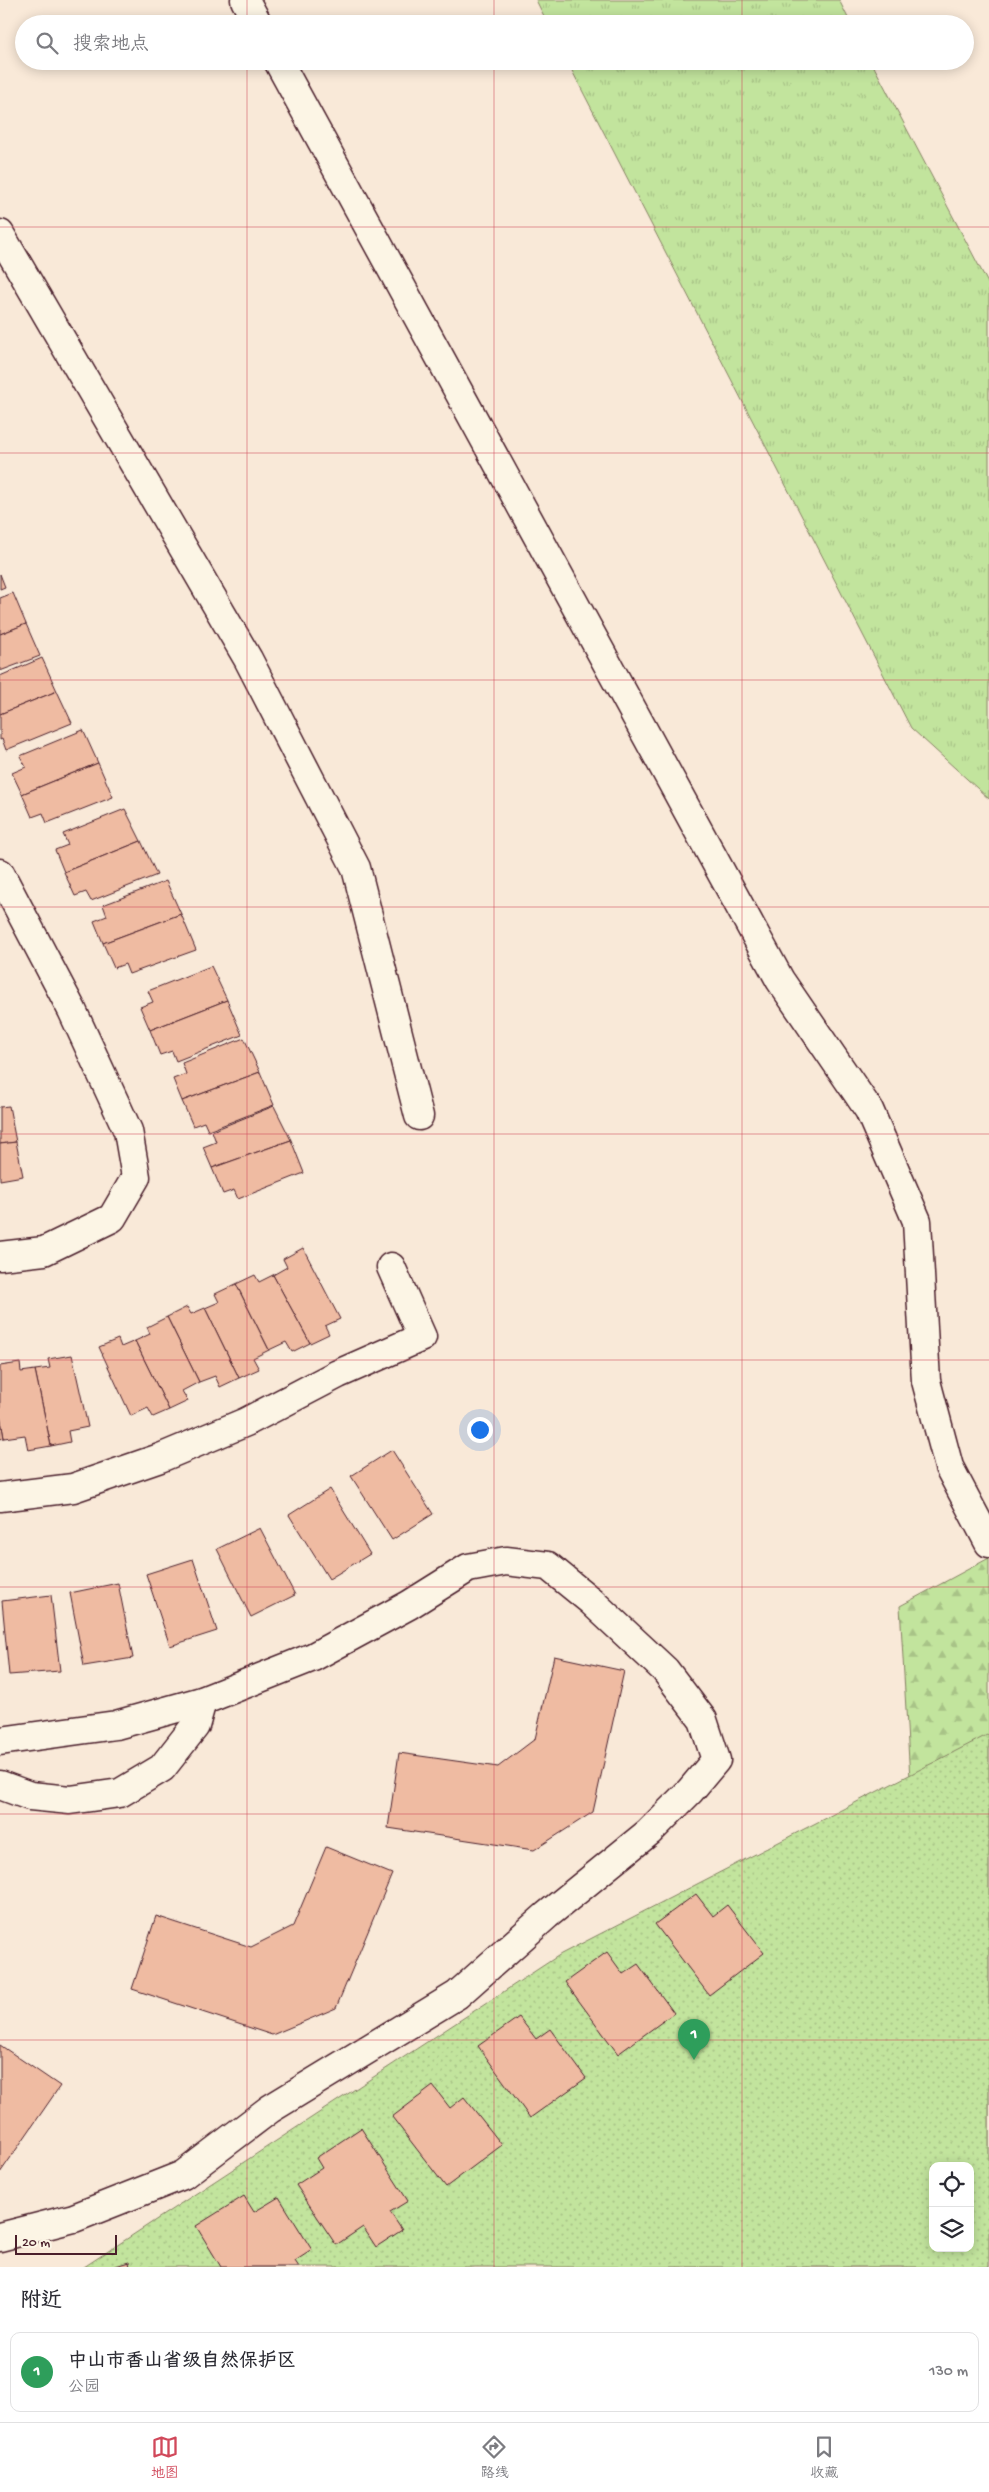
<!DOCTYPE html>
<html lang="zh">
<head>
<meta charset="utf-8">
<style>
	:root { --surface:#fff; --page:#f7f7f7; --text:#2b2b33; --muted:#7c7c81; --line:#e1e1e2; --accent:#d1495b }
	body { margin:0; font-family:"Gochi Hand","LXGW WenKai TC",sans-serif; background:var(--page); color:var(--text) }
	.controls { position:absolute; right:15px; bottom:15px; display:grid; overflow:hidden; border-radius:10px; box-shadow:0 2px 12px #0003 }
	.controls button { width:45px; height:45px; display:grid; place-items:center; padding:0; border:0; border-bottom:1px solid var(--line); background:var(--surface); color:var(--text); font:25px sans-serif }
	.scale { position:absolute; left:15px; bottom:12px; width:102px; box-sizing:border-box; padding-left:5px; border:2px solid #4a1f2b; border-top:0; font-size:14px; line-height:18px; white-space:nowrap; color:#4a1f2b; -webkit-text-stroke:4px #fcf5e5; paint-order:stroke }
	.you { position:absolute; left:479px; top:1429px; width:18px; height:18px; margin:-12px; border:4px solid #fff; border-radius:50%; background:#1a73e8; box-shadow:0 0 0 8px #1a73e833 }
	.badge { display:grid; place-items:center; width:32px; height:32px; border-radius:50%; background:var(--accent); color:#fff; font-size:16px; font-weight:700 }
	.pin { position:absolute; translate:-50% -41px; filter:drop-shadow(0 1px 2px #0008) }
	.pin::after { content:''; position:absolute; top:26px; width:18px; height:15px; background:inherit; clip-path:polygon(0 0,100% 0,50% 100%) }
	.list { margin:0; padding:0; list-style:none }
	h2 { display:flex; justify-content:space-between; align-items:center; height:65px; margin:0; padding:0 20px; font-size:21px }
	h2 small { font-size:16px; font-weight:400; color:var(--muted) }
	.list li { display:grid; grid-template-columns:32px 1fr auto; gap:15px; align-items:center; box-sizing:border-box; height:80px; margin:0 10px 10px; padding:0 10px; border:1px solid var(--line); border-radius:10px }
	.list b { display:block; font-size:19px; white-space:nowrap }
	.list p { margin:0; font-size:16px; white-space:nowrap; color:var(--muted) }
	.list em { font-size:16px; font-style:normal; color:var(--muted) }
	.icon { flex:none; width:28px; height:28px; fill:none; stroke:currentColor; stroke-width:2; stroke-linecap:round; stroke-linejoin:round }
	.map { position:relative; flex:none; width:989px; height:2267px; overflow:hidden }
	.search { position:absolute; background:var(--surface); box-shadow:0 2px 12px #0003; left:15px; right:15px; top:15px; height:55px; display:flex; align-items:center; gap:12px; box-sizing:border-box; padding:0 18px; border-radius:28px; color:var(--muted); font-size:19px }
	.sheet { height:155px; background:var(--surface) }
	nav { display:flex; justify-content:space-around; align-items:center; box-sizing:border-box; height:70px; border-top:1px solid var(--line); background:var(--surface); font-size:14px; color:var(--muted) }
	nav a { display:grid; justify-items:center; gap:2px }
	nav .on { color:var(--accent) }
	.map>svg:first-child { display:block }
	.grass { fill:url(#grass-tufts); stroke:#868264 }
	.forest { fill:url(#forest-firs); stroke:#868264; fill-rule:evenodd }
	.park { fill:url(#park-dots); stroke:#868264; fill-rule:evenodd }
	.building { fill:#efbba2; stroke:#4a1f2b }
	.lines { fill:none; stroke-linecap:round; stroke-linejoin:round }
	.street-casing { stroke:#4a1f2b; stroke-width:31 }
	.street { stroke:#fcf5e5; stroke-width:28 }
	.grid { fill:none; stroke:#d1495b; stroke-width:1; stroke-opacity:0.55 }
</style>
</head>
<body>
<div class="map">
<svg width="989" height="2267" viewBox="0 0 989 2267">
	<defs>
		<pattern id="grass-tufts" width="24" height="20" patternUnits="userSpaceOnUse" patternTransform="scale(1.25)"><rect width="24" height="20" fill="#c2e49d"/><path d="M3 7l-1-3M5 7V3M7 7l1-3M15 17l-1-3M17 17v-4M19 17l1-3" fill="none" stroke="#a8c387"/></pattern>
		<pattern id="forest-firs" width="22" height="20" patternUnits="userSpaceOnUse" patternTransform="scale(1.25)"><rect width="22" height="20" fill="#c2e49d"/><path d="M5 1l3.5 6h-7zM16 11l3.5 6h-7z" fill="#a8c387"/></pattern>
		<pattern id="park-dots" width="8" height="8" patternUnits="userSpaceOnUse" patternTransform="scale(1.25)"><rect width="8" height="8" fill="#c2e49d"/><path d="M2 2h.1M6 6h.1" fill="none" stroke="#a8c387" stroke-width="1.8" stroke-linecap="round"/></pattern>
	</defs>
	<rect width="100%" height="100%" fill="#f9e9d8"/>
	<filter id="ink" filterUnits="userSpaceOnUse"><feTurbulence type="fractalNoise" baseFrequency=".02" numOctaves="2"/><feDisplacementMap in="SourceGraphic" scale="10" xChannelSelector="R" yChannelSelector="G"/><feConvolveMatrix kernelMatrix="1 2 1 2 8 2 1 2 1" color-interpolation-filters="sRGB"/></filter>
	<g filter="url(#ink)">
		<!-- grass -->
		<g class="grass">
			<path d="M536,0H839L851,24H548Z"/>
			<path d="M567,61H871L989,285V799L911,728Z"/>
		</g>
		<!-- forest -->
		<path class="forest" d="M989,1558V2267H630L925,2038L900,1606ZM933,2166H970V2248H933Z"/>
		<!-- park -->
		<path class="park" d="M989,1734V2267H84L561,1954ZM933,2166H970V2248H933Z"/>
		<!-- building -->
		<g class="building">
			<path d="M0,574L5,587L0,589Z"/>
			<path d="M13,593L26,624L0,634V598Z"/>
			<path d="M26,624L40,656L0,671V634Z"/>
			<path d="M42,658L57,691L0,714V676Z"/>
			<path d="M57,691L72,723L6,750L2,739L0,740V714Z"/>
			<path d="M83,730L98,763L22,794L12,773L26,767L20,756Z"/>
			<path d="M98,763L113,797L47,823L43,813L32,817L22,794Z"/>
			<path d="M125,809L141,841L64,872L55,850L68,845L63,834Z"/>
			<path d="M141,841L157,875L91,901L86,892L75,896L64,872Z"/>
			<path d="M166,881L181,914L103,943L94,921L107,916L103,905Z"/>
			<path d="M181,914L196,950L129,974L125,964L114,968L103,943Z"/>
			<path d="M211,966L227,1000L150,1030L140,1007L153,1002L148,991Z"/>
			<path d="M227,1000L242,1035L176,1061L172,1051L160,1055L150,1030Z"/>
			<path d="M244,1038L260,1072L182,1101L173,1079L186,1074L182,1063Z"/>
			<path d="M260,1072L274,1105L208,1131L204,1122L193,1126L182,1101Z"/>
			<path d="M9,1106L16,1142L0,1144V1107Z"/>
			<path d="M274,1106L291,1140L212,1168L203,1147L216,1142L212,1131Z"/>
			<path d="M291,1140L304,1173L238,1199L234,1190L223,1194L212,1168Z"/>
			<path d="M16,1142L23,1176L0,1180V1144Z"/>
			<path d="M303,1248L340,1319L325,1326L329,1334L310,1343L273,1275L287,1267L283,1259Z"/>
			<path d="M255,1275L259,1282L273,1275L310,1343L292,1352L286,1342L269,1350L236,1284Z"/>
			<path d="M236,1284L269,1350L253,1358L259,1369L239,1378L205,1308L219,1302L215,1294Z"/>
			<path d="M187,1307L191,1314L205,1308L239,1378L220,1387L215,1376L199,1382L167,1317Z"/>
			<path d="M167,1317L199,1382L182,1391L188,1401L169,1410L135,1341L150,1334L147,1327Z"/>
			<path d="M118,1339L121,1347L135,1341L169,1410L153,1417L148,1408L131,1416L99,1347Z"/>
			<path d="M72,1355L88,1427L68,1431L70,1442L51,1446L35,1370L50,1368L48,1359Z"/>
			<path d="M20,1363L21,1372L35,1370L51,1446L28,1450L25,1435L4,1438L0,1415V1366Z"/>
			<path d="M0,1415L4,1438L0,1439Z"/>
			<path d="M392,1450L433,1514L392,1540L351,1476Z"/>
			<path d="M330,1489L370,1554L329,1579L289,1515Z"/>
			<path d="M260,1528L295,1595L251,1617L217,1549Z"/>
			<path d="M193,1559L217,1631L170,1646L146,1574Z"/>
			<path d="M118,1583L133,1658L84,1666L70,1593Z"/>
			<path d="M51,1595L60,1671L9,1675L2,1601Z"/>
			<path d="M554,1656L624,1671L593,1812L534,1850L388,1828L399,1753L498,1767L535,1739Z"/>
			<path d="M326,1847L392,1874L336,2008L272,2035L132,1989L156,1916L251,1947L293,1926Z"/>
			<path d="M696,1894L713,1916L727,1905L764,1953L709,1995L655,1924Z"/>
			<path d="M607,1952L623,1974L638,1964L674,2013L618,2054L565,1982Z"/>
			<path d="M519,2017L536,2039L550,2029L586,2078L530,2118L478,2046Z"/>
			<path d="M0,2045L60,2086L0,2173Z"/>
			<path d="M433,2086L450,2108L464,2097L502,2145L446,2187L392,2117Z"/>
			<path d="M361,2128L408,2201L390,2212L402,2230L376,2247L363,2227L336,2245L296,2185L322,2168L316,2158Z"/>
			<path d="M244,2196L254,2212L279,2197L312,2250L295,2261L299,2267H221L196,2226Z"/>
			<path d="M129,2262L130,2267H112Z"/>
		</g>
		<g class="lines">
			<defs>
				<g id="street">
					<path d="M245,0L258,24"/>
					<path d="M278,61L780,980L869,1110L917,1221L926,1381L949,1467L989,1543"/>
					<path d="M0,234L248,659L356,868L419,1116"/>
					<path d="M0,873L72,1010L128,1131L136,1177L112,1218L44,1251L0,1256"/>
					<path d="M0,1497L73,1488L160,1458L246,1422L338,1374L422,1337L391,1267"/>
					<path d="M0,1741L116,1725L202,1701L313,1657L409,1605L468,1568L506,1561L548,1566L591,1601L665,1670L703,1720L716,1760L690,1791L649,1832L547,1915L457,1995L270,2109L183,2175L74,2218L0,2237"/>
					<path d="M0,1785L30,1796L70,1800L120,1793L162,1768L195,1726L202,1701"/>
				</g>
			</defs>
			<!-- street casing -->
			<use href="#street" class="street-casing"/>
			<!-- street -->
			<use href="#street" class="street"/>
		</g>
	</g>
	<!-- grid -->
	<path class="grid" d="M247,0V24M494,0V24M742,0V24M247,61V2267M494,61V2267M742,61V2267M0,227H989M0,453H989M0,680H989M0,907H989M0,1134H989M0,1360H989M0,1587H989M0,1814H989M0,2040H989"/>
</svg>
<div class="controls">
<button><svg class="icon" aria-label="locate" viewBox="0 0 24 24"><circle cx="12" cy="12" r="6"/><path d="M12 2v4M12 18v4M2 12h4M18 12h4"/></svg></button>
<button><svg class="icon" aria-label="layers" viewBox="0 0 24 24"><path d="M12 4l9 5-9 5-9-5zM3 14l9 5 9-5"/></svg></button>
</div>
<div class="scale">20 m</div>
<div class="you"></div>
<div class="pin badge" style="left:694px;top:2060px;background:#2e9e5b">1</div>
<div class="search"><svg class="icon" aria-label="search" viewBox="0 0 24 24"><circle cx="10" cy="10" r="6"/><path d="M15 15l6 6"/></svg>搜索地点</div>
</div>
<section class="sheet">
<h2>附近<small></small></h2>
<ul class="list">
<li><span class="badge" style="background:#2e9e5b">1</span><div><b>中山市香山省级自然保护区</b><p>公园</p></div><em>130 m</em></li>
</ul>
</section>
<nav>
<a class="on"><svg class="icon" aria-label="map" viewBox="0 0 24 24"><path d="M3 6l6-2 6 2 6-2v14l-6 2-6-2-6 2zM9 4v14M15 6v14"/></svg>地图</a>
<a><svg class="icon" aria-label="directions" viewBox="0 0 24 24"><path d="M12 3l9 9-9 9-9-9zM9 14v-3h6M13 9l2 2-2 2"/></svg>路线</a>
<a><svg class="icon" aria-label="saved" viewBox="0 0 24 24"><path d="M7 4h10v16l-5-4-5 4z"/></svg>收藏</a>
</nav>
</body>
</html>
